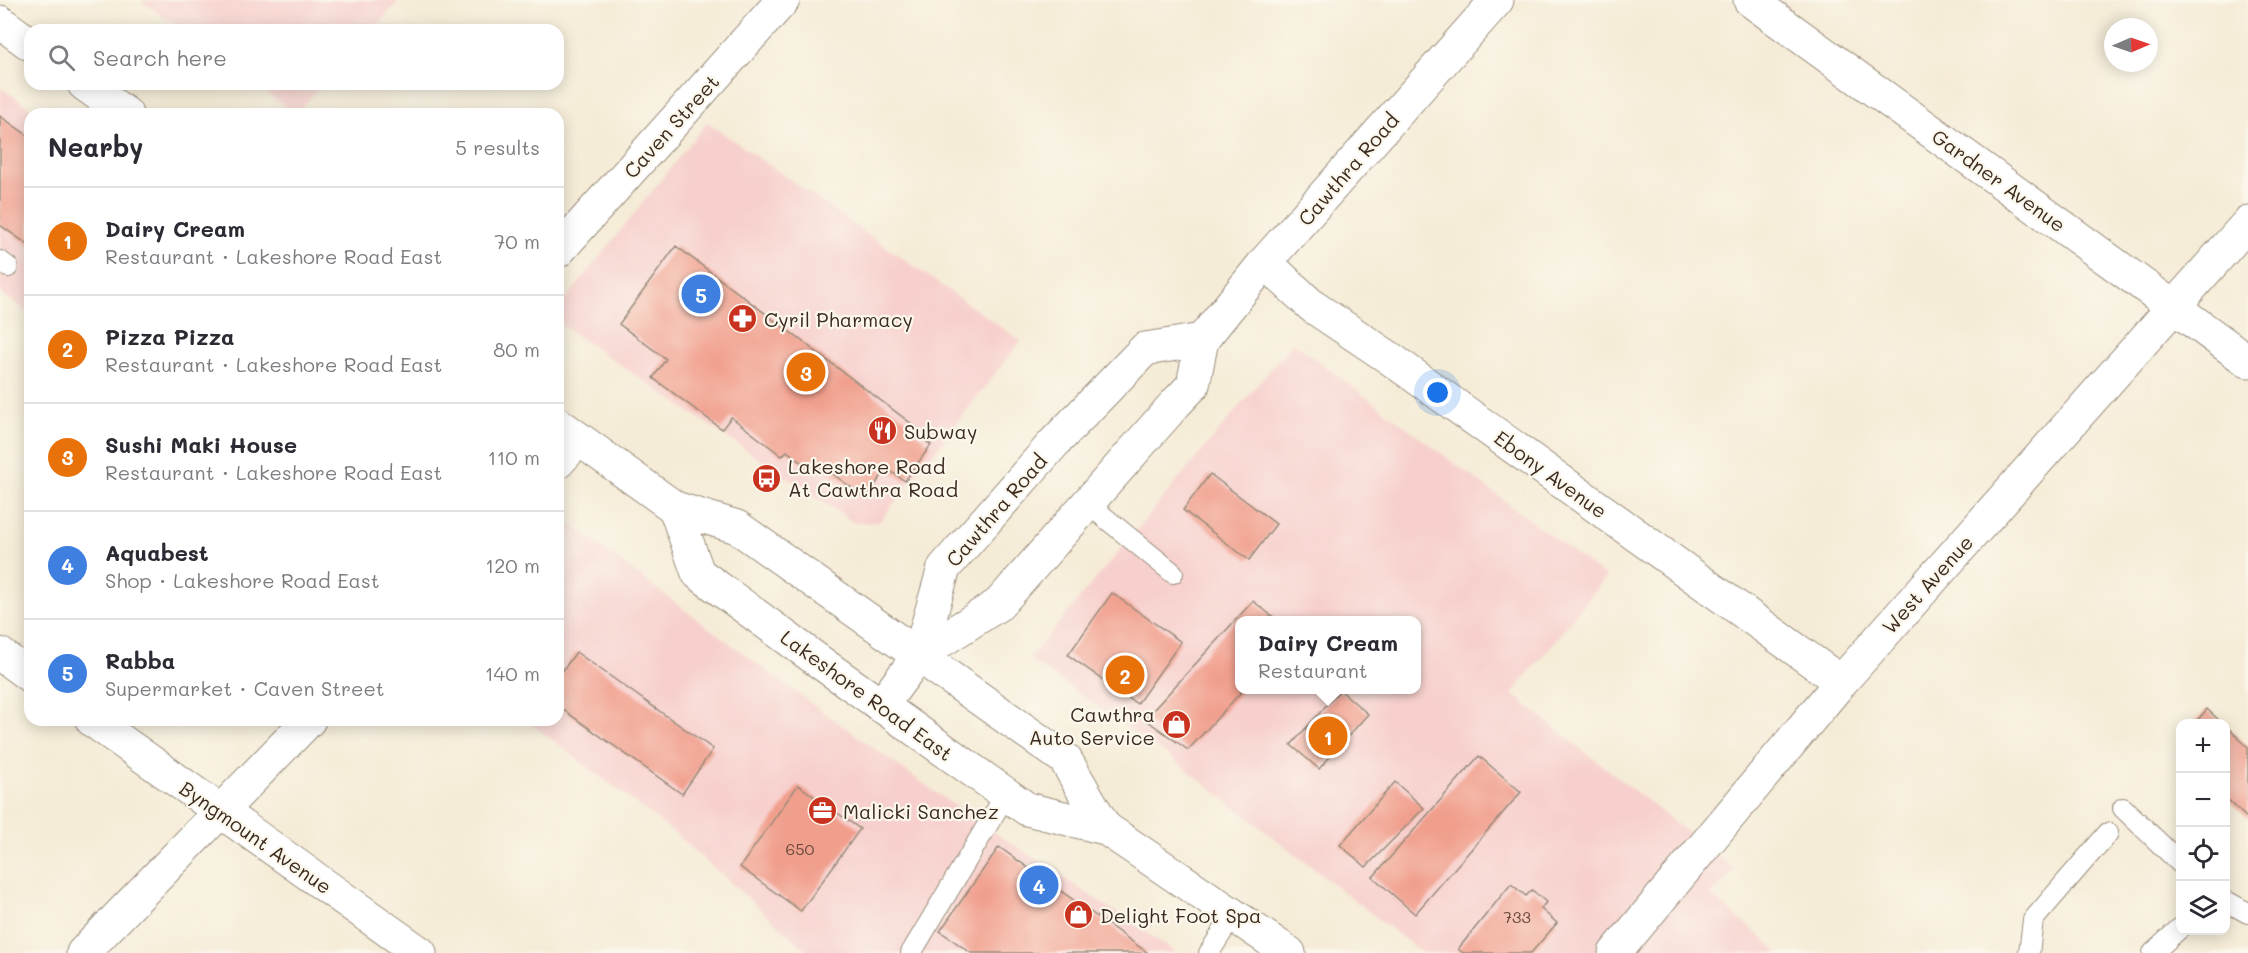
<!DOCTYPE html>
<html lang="en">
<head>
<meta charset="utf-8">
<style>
	:root { --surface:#fff; --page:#f7f7f7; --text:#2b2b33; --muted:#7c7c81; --line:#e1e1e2; --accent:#c8321e }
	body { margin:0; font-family:Mali,sans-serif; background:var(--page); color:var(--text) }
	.controls { position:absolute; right:18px; bottom:18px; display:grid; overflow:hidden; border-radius:12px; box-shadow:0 3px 15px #0003 }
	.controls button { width:54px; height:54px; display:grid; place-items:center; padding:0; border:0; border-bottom:2px solid var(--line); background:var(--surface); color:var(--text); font:30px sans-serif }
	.compass { position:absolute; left:2104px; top:18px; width:54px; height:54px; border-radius:50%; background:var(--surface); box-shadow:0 3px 15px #0003; rotate:88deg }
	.you { position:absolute; left:1438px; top:393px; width:21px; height:21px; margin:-15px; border:4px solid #fff; border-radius:50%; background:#1a73e8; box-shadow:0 0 0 9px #1a73e833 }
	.badge { display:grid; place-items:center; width:39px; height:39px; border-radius:50%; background:var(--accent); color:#fff; font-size:20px; font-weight:700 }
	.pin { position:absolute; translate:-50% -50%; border:3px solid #fff; box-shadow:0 2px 6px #0006 }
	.popup { position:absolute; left:1235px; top:616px; width:186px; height:78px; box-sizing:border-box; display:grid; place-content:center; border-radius:12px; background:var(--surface); filter:drop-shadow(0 2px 4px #0005); font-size:20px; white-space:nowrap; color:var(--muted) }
	.popup b { font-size:22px; color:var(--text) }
	.popup::after { content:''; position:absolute; left:50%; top:100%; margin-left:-12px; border:12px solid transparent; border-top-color:var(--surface) }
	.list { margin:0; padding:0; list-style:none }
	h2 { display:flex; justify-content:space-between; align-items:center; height:78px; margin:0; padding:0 24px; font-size:26px }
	h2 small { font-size:20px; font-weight:400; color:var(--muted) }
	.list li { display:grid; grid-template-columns:39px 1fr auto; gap:18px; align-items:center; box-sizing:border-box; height:108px; padding:0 24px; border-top:2px solid var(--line) }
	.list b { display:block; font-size:22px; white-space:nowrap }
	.list p { margin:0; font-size:20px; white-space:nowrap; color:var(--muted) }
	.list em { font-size:20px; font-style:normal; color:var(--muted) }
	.icon { flex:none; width:33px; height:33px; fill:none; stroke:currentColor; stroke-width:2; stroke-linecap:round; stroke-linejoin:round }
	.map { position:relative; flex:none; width:2248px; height:953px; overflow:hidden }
	.search { position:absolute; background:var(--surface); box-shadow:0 3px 15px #0003; left:24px; top:24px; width:540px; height:66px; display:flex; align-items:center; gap:15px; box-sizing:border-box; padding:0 21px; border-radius:18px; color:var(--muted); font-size:22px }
	.panel { position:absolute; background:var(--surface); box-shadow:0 3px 15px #0003; left:24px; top:108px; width:540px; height:618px; border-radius:18px }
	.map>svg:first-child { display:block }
	.built { fill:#f7d0cd; fill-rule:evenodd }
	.building { fill:#f19f8d }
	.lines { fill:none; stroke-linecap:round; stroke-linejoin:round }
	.service-casing { stroke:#988b7a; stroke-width:22 }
	.minor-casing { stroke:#988b7a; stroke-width:35 }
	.secondary-casing { stroke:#988b7a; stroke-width:35 }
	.primary-casing { stroke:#988b7a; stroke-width:35 }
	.service { stroke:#fff; stroke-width:20 }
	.minor { stroke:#fff; stroke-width:33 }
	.secondary { stroke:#fff; stroke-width:33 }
	.primary { stroke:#fff; stroke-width:33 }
	.labels { text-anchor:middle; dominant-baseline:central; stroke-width:4.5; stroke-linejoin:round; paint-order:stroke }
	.number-label { font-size:16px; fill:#68473a }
	.street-label { font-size:20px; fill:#3b2a1e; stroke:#fbf7ec }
	.poi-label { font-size:20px; fill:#3b2a1e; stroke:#fbf7ec; text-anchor:start }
</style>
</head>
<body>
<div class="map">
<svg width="2248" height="953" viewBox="0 0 2248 953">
	<rect width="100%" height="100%" fill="#fbf7ec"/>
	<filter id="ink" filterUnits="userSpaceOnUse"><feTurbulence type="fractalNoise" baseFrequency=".0167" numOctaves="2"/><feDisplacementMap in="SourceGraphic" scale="12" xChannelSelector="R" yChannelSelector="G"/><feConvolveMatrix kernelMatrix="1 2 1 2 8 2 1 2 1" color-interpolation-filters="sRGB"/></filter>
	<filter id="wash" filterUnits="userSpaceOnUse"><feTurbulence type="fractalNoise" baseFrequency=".008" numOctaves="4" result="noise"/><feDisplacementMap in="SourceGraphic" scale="24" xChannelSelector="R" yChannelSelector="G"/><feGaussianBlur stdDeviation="1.35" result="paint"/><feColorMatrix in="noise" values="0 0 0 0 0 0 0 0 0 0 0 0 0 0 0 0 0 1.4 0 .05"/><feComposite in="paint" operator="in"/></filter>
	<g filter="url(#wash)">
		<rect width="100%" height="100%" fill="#f5ecd7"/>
		<!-- built -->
		<g class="built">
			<path d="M140,0H400L373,30H181Z"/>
			<path d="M255,84H323L295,114Z"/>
			<path d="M0,87L39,114H30V314L0,292Z"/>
			<path d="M707,122L1021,341L879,522L854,523L558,323V309Z"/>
			<path d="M1293,342L1606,577L1512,694L1735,870L1711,895L1780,953H1422L1173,759L1029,659ZM1240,620H1416V690H1240Z"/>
			<path d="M558,515L783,683L952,804L1177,953H810L672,831L526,720H558Z"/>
		</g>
		<g id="blocks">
			<!-- building -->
			<g class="building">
				<path d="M0,116L30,137V246L0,225Z"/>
				<path d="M676,246L917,428L914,432L931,445L905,481L887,469L865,498L821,465L815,473L787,451L782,456L731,417L722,429L653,378L666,359L619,324Z"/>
				<path d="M1210,474L1276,524L1249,560L1183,510Z"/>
				<path d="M1112,593L1181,642L1137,704L1068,655Z"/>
				<path d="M1253,601L1277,620H1240V690H1243L1188,750L1145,719Z"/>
				<path d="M576,652L713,749L682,794L558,706V677Z"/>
				<path d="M1340,690L1368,714L1319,769L1291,745Z"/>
				<path d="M2207,709L2223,724H2194Z"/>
				<path d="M2226,726L2248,747V819L2226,798Z"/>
				<path d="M1479,756L1521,792L1415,914L1373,877Z"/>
				<path d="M1395,782L1424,808L1366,867L1340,845Z"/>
				<path d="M798,785L860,829L801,911L740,867Z"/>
				<path d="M999,847L1148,953H971L940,931Z"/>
				<path d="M1511,884L1526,896L1532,890L1546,902L1541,909L1557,923L1531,953H1463L1458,949Z"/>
			</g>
		</g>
	</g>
	<g filter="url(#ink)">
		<use href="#blocks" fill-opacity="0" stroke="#988b7a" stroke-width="1.5"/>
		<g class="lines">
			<defs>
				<g id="service">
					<path d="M0,261L8,267"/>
					<path d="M1088,504L1173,573"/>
					<path d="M2123,808L2180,863"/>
					<path d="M2226,901L2248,913"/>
					<path d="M911,953L1006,794"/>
					<path d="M1209,953L1233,915"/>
					<path d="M2029,953L2033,920L2108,833"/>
					<path d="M2153,953L2180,928"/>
				</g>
				<g id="minor">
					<path d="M1750,0L2248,361"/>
					<path d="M558,251L783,0"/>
					<path d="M1265,262L1312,306L1391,359L1841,682"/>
					<path d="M558,462L579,439"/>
					<path d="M0,654L30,676"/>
					<path d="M92,720L420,953"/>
					<path d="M83,953L309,720"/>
					<path d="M1615,953L1841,682L2248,223"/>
				</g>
				<g id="secondary">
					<path d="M919,655L999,604L1175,404L1193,385L1202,340L1265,262L1497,0"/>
					<path d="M881,706L919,655L944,568L1054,443L1145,349L1202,340"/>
				</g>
				<g id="primary">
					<path d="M0,22L30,44"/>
					<path d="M84,84L126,114"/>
					<path d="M558,424L675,508L737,527L1065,759L1105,828"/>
					<path d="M675,508L698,573L824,665L1027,809L1105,828L1289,953"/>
				</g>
			</defs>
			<!-- service casing -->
			<use href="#service" class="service-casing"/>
			<!-- minor casing -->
			<use href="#minor" class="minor-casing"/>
			<!-- secondary casing -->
			<use href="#secondary" class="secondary-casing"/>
			<!-- primary casing -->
			<use href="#primary" class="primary-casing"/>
			<!-- service -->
			<use href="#service" class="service"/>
			<!-- minor -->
			<use href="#minor" class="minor"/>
			<!-- secondary -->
			<use href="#secondary" class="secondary"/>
			<!-- primary -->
			<use href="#primary" class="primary"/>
		</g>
	</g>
	<!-- icons -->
	<defs>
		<symbol id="pharmacy-disc" viewBox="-11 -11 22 22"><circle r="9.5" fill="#c8321e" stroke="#fbf7ec"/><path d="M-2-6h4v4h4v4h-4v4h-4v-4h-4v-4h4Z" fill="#fff"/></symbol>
		<symbol id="restaurant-disc" viewBox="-11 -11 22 22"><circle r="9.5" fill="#c8321e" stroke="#fbf7ec"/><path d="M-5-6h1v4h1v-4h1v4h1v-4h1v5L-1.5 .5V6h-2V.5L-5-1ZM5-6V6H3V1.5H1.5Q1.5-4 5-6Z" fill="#fff"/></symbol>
		<symbol id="bus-disc" viewBox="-11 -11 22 22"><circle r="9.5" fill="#c8321e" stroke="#fbf7ec"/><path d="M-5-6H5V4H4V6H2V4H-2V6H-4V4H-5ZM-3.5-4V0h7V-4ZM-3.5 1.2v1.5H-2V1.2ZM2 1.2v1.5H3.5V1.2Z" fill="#fff"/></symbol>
		<symbol id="shop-disc" viewBox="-11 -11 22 22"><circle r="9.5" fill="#c8321e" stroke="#fbf7ec"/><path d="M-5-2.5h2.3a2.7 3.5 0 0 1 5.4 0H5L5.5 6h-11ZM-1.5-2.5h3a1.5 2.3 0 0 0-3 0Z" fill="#fff"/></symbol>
		<symbol id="office-disc" viewBox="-11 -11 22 22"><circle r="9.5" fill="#c8321e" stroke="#fbf7ec"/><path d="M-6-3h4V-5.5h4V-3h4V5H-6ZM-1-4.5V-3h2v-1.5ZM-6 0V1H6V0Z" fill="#fff"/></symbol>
	</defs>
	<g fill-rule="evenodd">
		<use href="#pharmacy-disc" x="726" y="302" width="33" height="33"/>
		<use href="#restaurant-disc" x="866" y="414" width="33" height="33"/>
		<use href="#bus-disc" x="750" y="462" width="33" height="33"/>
		<use href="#shop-disc" x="1160" y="708" width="33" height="33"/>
		<use href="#office-disc" x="806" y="794" width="33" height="33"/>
		<use href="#shop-disc" x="1062" y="898" width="33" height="33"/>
	</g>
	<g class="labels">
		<!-- number labels -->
		<g class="number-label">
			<text x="800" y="848">650</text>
			<text x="1517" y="916">733</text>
		</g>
		<!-- street labels -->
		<g class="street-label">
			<text transform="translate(671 126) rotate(-48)">Caven Street</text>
			<text transform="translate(1348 169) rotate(-49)">Cawthra Road</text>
			<text transform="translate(1999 180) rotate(36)">Gardner Avenue</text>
			<text transform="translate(1551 474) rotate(36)">Ebony Avenue</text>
			<text transform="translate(996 510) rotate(-49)">Cawthra Road</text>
			<text transform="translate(1927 584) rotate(-48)">West Avenue</text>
			<text transform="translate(867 695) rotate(36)">Lakeshore Road East</text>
			<text transform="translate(256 837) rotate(35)">Byngmount Avenue</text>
		</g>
		<!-- poi labels -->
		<g class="poi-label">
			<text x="764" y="319">Cyril Pharmacy</text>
			<text x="904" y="431">Subway</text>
			<text x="788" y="466">Lakeshore Road<tspan x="788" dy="23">At Cawthra Road</tspan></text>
			<text x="1155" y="714" text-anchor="end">Cawthra<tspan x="1155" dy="23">Auto Service</tspan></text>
			<text x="843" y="811">Malicki Sanchez</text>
			<text x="1100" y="915">Delight Foot Spa</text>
		</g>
	</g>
</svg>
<div class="controls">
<button>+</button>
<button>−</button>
<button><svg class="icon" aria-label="locate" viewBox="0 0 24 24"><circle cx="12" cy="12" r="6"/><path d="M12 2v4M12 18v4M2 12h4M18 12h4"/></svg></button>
<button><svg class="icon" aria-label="layers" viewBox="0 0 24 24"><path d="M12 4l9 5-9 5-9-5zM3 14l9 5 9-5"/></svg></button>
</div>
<svg class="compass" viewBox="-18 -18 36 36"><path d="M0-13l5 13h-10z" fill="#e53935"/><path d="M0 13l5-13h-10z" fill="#7c7c81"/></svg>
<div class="you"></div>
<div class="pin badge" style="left:1328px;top:736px;background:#e8710a">1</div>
<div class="popup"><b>Dairy Cream</b>Restaurant</div>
<div class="pin badge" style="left:1125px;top:675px;background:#e8710a">2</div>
<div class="pin badge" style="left:806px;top:372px;background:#e8710a">3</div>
<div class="pin badge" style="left:1039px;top:885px;background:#3f7fe0">4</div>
<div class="pin badge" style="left:701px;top:294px;background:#3f7fe0">5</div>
<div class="search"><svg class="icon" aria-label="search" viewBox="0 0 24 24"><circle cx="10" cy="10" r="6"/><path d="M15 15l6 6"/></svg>Search here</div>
<section class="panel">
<h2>Nearby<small>5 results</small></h2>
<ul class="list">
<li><span class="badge" style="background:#e8710a">1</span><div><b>Dairy Cream</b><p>Restaurant · Lakeshore Road East</p></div><em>70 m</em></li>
<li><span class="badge" style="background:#e8710a">2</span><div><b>Pizza Pizza</b><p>Restaurant · Lakeshore Road East</p></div><em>80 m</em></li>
<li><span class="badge" style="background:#e8710a">3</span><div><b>Sushi Maki House</b><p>Restaurant · Lakeshore Road East</p></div><em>110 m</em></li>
<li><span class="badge" style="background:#3f7fe0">4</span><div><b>Aquabest</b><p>Shop · Lakeshore Road East</p></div><em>120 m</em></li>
<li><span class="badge" style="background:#3f7fe0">5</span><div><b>Rabba</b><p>Supermarket · Caven Street</p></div><em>140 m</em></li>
</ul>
</section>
</div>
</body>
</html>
